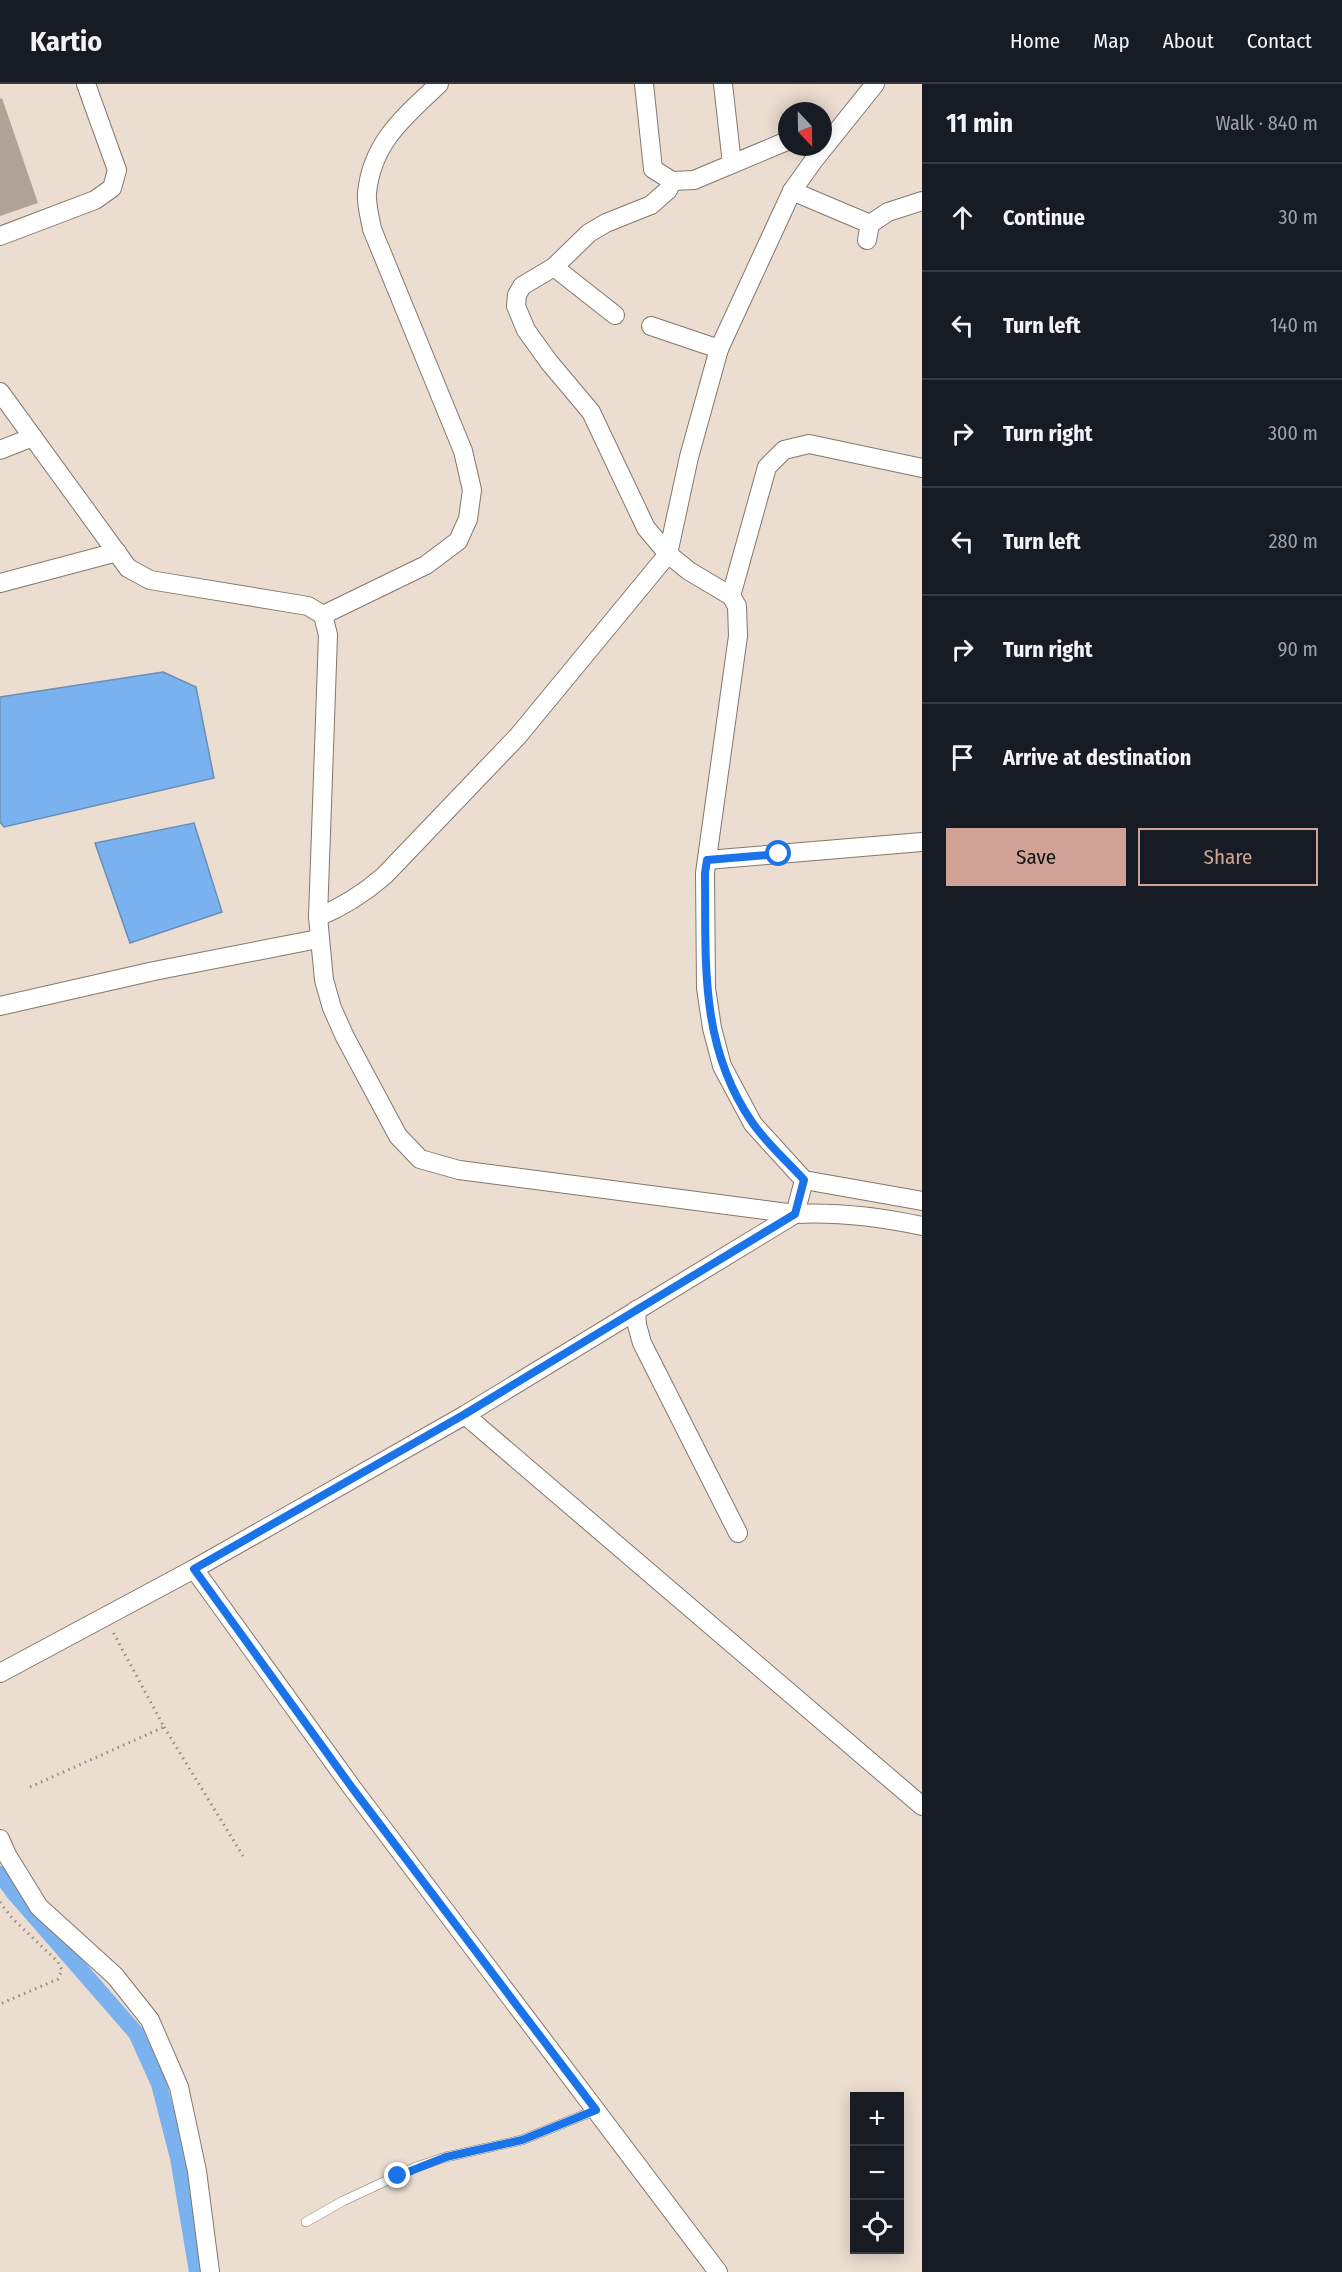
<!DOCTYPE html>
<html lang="en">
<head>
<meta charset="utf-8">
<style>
	:root { --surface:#171b24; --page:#20242c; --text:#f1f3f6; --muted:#9ea1a6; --line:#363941; --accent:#d1a397 }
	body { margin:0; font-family:"Fira Sans Condensed",sans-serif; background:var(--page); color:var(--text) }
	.controls { position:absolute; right:18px; bottom:18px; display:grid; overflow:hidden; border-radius:0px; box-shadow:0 3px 15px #0003 }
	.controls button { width:54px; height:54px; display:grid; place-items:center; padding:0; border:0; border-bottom:2px solid var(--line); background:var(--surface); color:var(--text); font:30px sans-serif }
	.compass { position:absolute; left:778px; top:18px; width:54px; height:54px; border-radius:50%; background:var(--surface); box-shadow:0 3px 15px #0003; rotate:158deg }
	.stop { position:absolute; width:18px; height:18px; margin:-14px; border:4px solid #1a73e8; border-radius:50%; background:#fff }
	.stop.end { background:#1a73e8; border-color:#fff; box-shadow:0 2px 6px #0008 }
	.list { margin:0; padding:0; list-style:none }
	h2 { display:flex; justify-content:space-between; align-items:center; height:78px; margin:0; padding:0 24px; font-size:26px }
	h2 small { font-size:20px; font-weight:400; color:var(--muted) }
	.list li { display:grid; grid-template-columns:39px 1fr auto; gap:18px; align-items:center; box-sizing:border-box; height:108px; padding:0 24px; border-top:2px solid var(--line) }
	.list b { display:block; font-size:22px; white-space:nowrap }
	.list em { font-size:20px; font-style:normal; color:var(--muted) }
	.actions { display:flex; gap:12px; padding:18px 24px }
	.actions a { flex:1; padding:14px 0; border:2px solid var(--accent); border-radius:0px; text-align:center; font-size:21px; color:var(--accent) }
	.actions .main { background:var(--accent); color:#111 }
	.icon { flex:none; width:33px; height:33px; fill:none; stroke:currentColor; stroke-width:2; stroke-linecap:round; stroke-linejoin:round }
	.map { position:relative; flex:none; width:922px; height:2188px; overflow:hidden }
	header { display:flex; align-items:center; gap:36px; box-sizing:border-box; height:84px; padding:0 30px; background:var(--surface); border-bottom:2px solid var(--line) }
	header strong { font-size:28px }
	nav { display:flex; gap:33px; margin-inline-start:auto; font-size:21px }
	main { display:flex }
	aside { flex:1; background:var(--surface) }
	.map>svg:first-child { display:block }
	.water { fill:#7ab2ef; stroke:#698eb8; stroke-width:1.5 }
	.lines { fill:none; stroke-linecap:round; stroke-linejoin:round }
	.canal { stroke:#7ab2ef; stroke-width:16 }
	.building { fill:#b0a296 }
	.lane-casing { stroke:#84776c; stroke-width:10 }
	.street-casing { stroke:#84776c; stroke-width:20 }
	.path { stroke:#968c84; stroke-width:3; stroke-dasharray:1.5 4.5; stroke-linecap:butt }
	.lane { stroke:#fff; stroke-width:9 }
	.street { stroke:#fff; stroke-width:18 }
	.route { stroke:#1a73e8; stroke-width:8 }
</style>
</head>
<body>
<header>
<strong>Kartio</strong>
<nav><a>Home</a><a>Map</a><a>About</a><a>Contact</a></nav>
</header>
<main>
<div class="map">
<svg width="922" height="2188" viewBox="0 0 922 2188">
	<rect width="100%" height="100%" fill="#ebddd0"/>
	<!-- water -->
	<g class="water">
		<path d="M163,588L196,603L214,694L4,743L0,738V613Z"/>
		<path d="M194,739L222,828L130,859L95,759Z"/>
	</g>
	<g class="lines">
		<!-- canal -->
		<path class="canal" d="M0,1790L14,1809L136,1949L159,2000L178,2074L197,2188"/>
	</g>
	<!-- building -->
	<path class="building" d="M2,14L38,119L0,132V15Z"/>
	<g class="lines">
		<defs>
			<path id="lane" d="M306,2138L343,2117L416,2083L446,2073L522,2056L596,2026"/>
			<g id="street">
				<path d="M644,0L653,85L672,97L694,96L787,57"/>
				<path d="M723,0L732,80"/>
				<path d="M672,97L668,106L651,121L606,139L589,149L554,183L522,202L517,211L516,222L526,246L549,278L591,328L646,444L668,470L689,487L731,512L737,522L738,552L705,789L706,904L712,944L722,982L753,1040L804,1096L922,1117"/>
				<path d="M792,107L870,140"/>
				<path d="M0,152L95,116L112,104L117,86L86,0"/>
				<path d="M867,156L870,140L888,128L922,117"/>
				<path d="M554,183L615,231"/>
				<path d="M651,242L719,265"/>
				<path d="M0,308L128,484L150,496L308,522L323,531L328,551L318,833L324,896L332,924L345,953L398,1052L420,1075L459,1086L795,1130C838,1128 880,1133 922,1142"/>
				<path d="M0,366L33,353"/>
				<path d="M0,499L117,468"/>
				<path d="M731,512L767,383L784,366L809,360L922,384"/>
				<path d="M323,531L426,481L458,457L468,435L472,406L463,367L372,145C370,134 366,120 367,109C372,58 405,32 439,0"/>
				<path d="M707,776L922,758"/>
				<path d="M318,833C343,823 363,810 384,792L518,652L668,470L689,373L719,265L792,107L814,76L875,0"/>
				<path d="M0,922L154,887L318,855"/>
				<path d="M636,1226L637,1241L642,1259L738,1449"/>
				<path d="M465,1331L922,1722"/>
				<path d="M194,1485L353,1705L718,2188"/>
				<path d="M0,1589L194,1485L465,1331L795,1130L804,1096"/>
				<path d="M0,1755L7,1771L39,1823L115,1892L150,1936L179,2003L197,2087L210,2188"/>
			</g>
		</defs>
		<!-- lane casing -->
		<use href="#lane" class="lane-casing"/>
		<!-- street casing -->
		<use href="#street" class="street-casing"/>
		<!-- path -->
		<g class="path">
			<path d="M164,1643L243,1772"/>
			<path d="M30,1703L164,1643L113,1548"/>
			<path d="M0,1818L12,1834L58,1878L62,1886L58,1895L0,1920"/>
		</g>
		<!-- lane -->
		<use href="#lane" class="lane"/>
		<!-- street -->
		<use href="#street" class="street"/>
	</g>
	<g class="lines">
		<!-- route -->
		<path class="route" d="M398,2092L446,2073L522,2056L596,2026L353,1705L194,1485L465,1330L795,1130L804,1096C787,1077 766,1059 752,1038C699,961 706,877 705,789L707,776L779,770"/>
	</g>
</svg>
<div class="controls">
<button>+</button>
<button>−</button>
<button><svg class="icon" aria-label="locate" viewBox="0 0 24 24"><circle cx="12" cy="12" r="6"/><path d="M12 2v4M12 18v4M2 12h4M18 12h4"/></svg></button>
</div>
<svg class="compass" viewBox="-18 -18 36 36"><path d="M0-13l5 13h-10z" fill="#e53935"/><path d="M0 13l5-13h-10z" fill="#9ea1a6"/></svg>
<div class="stop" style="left:779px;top:770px"></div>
<div class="stop end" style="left:398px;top:2092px"></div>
</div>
<aside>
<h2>11 min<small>Walk · 840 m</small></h2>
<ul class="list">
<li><svg class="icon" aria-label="ahead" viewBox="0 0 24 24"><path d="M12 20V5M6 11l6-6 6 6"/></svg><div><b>Continue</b></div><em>30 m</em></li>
<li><svg class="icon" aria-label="left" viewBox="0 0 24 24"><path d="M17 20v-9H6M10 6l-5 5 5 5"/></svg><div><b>Turn left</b></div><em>140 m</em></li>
<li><svg class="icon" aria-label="right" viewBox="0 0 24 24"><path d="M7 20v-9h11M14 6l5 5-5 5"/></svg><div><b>Turn right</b></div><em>300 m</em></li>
<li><svg class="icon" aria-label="left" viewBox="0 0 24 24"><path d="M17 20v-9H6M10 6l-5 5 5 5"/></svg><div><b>Turn left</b></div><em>280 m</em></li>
<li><svg class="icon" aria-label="right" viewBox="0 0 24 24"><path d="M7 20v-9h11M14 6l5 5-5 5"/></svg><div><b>Turn right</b></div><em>90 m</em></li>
<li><svg class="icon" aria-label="arrive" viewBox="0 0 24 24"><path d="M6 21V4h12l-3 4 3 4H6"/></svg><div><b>Arrive at destination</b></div></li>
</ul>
<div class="actions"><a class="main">Save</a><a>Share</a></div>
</aside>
</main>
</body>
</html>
